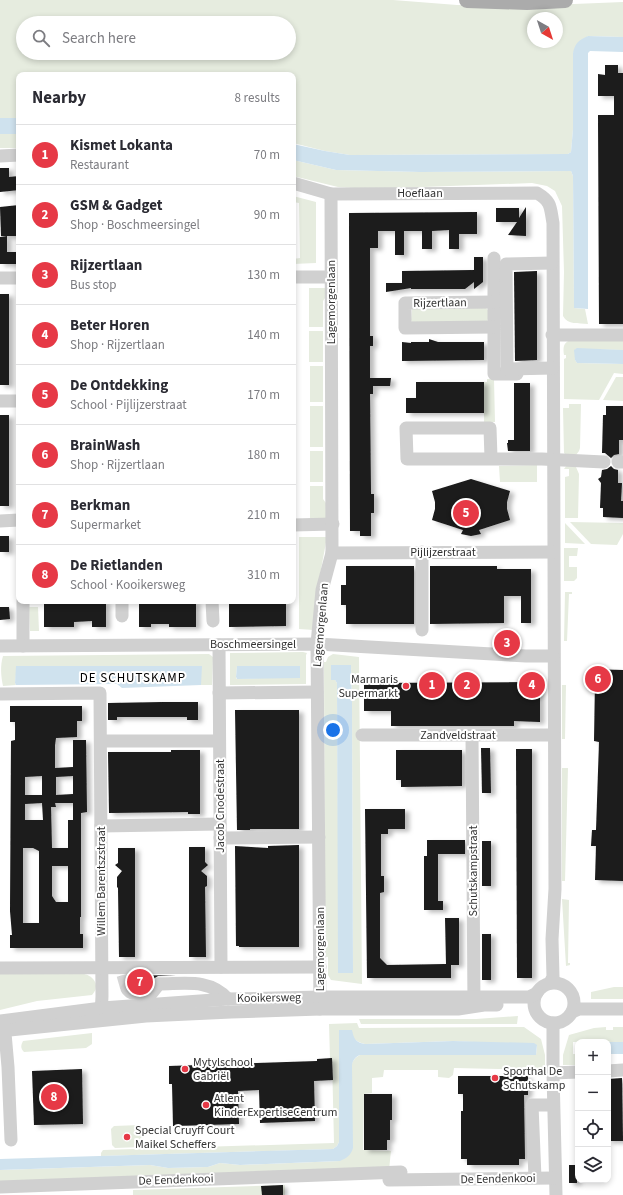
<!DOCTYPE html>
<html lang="en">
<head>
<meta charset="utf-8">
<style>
	:root { --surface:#fff; --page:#f2f2f3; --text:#2b2b33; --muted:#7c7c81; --line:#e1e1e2; --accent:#e63946 }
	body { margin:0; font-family:"Source Sans 3",sans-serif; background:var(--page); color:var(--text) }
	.controls { position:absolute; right:12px; bottom:12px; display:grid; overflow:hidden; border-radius:8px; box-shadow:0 2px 6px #0003 }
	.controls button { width:36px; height:36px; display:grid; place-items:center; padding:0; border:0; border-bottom:1px solid var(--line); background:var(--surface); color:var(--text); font:20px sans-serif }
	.compass { position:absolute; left:527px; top:12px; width:36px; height:36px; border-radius:50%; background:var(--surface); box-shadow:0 2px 6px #0003; rotate:141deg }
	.you { position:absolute; left:333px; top:730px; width:14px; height:14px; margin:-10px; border:3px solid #fff; border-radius:50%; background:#1a73e8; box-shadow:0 0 0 6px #1a73e833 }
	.badge { display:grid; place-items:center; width:26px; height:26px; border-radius:50%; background:var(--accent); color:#fff; font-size:13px; font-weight:700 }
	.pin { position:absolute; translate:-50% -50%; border:2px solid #fff; box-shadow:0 1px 4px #0006 }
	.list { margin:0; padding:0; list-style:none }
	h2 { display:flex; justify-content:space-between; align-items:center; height:52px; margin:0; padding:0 16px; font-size:17px }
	h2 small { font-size:13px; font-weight:400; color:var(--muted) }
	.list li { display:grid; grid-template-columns:26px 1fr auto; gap:12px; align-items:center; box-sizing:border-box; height:60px; padding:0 16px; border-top:1px solid var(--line) }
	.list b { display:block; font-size:15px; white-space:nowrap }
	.list p { margin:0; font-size:13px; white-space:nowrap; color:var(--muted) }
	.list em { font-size:13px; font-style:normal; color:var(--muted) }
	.icon { flex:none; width:22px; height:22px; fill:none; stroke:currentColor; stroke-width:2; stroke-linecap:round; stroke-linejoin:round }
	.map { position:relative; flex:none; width:623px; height:1195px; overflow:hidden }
	.search { position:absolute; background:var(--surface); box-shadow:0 2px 6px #0003; left:16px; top:16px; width:280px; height:44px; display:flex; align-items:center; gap:10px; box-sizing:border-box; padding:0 14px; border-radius:22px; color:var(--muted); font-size:15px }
	.panel { position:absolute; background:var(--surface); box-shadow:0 2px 6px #0003; left:16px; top:72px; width:280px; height:532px; border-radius:8px }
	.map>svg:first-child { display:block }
	.green { fill:#e6ecdf; fill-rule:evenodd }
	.water { fill:#cfe2ee }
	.building { fill:#1a1a1a; fill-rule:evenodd; filter:url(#shadow) }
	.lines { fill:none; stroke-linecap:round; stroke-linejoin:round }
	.minor-tunnel { stroke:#d6d6d6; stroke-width:13; stroke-dasharray:13 6; stroke-linecap:butt }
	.minor { stroke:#d0d0d0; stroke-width:13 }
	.major { stroke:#ababab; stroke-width:16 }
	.poi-dot { fill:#e63946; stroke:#fff; stroke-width:1.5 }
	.labels { text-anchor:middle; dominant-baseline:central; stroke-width:4; stroke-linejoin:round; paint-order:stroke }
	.street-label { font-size:12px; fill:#333; stroke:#fff }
	.poi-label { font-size:12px; fill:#333; stroke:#fff; text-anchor:start }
	.neighbourhood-label { font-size:13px; letter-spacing:1px; fill:#000; stroke:#fff }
</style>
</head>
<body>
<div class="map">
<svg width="623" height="1195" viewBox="0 0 623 1195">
	<defs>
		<filter id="shadow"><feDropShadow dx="4.5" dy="2.5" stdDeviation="2" flood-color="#0004"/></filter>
	</defs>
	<rect width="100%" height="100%" fill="#fff"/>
	<!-- green -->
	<g class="green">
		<path d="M0,0H393L457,5L525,6L623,2V37L588,36L573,53V129L571,152L568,154L350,155L325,151L293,143V75H19V118H0ZM533,18H557V42H533ZM23,23H289V53H23Z"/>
		<rect x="0" y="134" width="19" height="14"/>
		<path d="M293,160L336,170L420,172L571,171L573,176L574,308L585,309L588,324C578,323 568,325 563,316L564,272L562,206L555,191L547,186L532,183L369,189L338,187L293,176Z"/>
		<path d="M293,196L316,202V263L293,264V259L300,258L299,203L293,202Z"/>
		<path d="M309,288H326L325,298L323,301V327H309Z"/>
		<path d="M485,307L490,312L487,322H412L411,320L412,309L413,308Z"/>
		<rect x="309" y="331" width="14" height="31"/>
		<path d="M623,338V350L575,349V360L577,363L623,364V374L614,373L599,400L564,399V359L566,358V355H564C563,348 563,343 570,340Z"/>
		<rect x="310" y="366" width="13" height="36"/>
		<path d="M616,377H623V401L603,400Z"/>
		<path d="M487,379H494L495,422H484V382H487Z"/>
		<path d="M569,404H581L580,448L579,451L576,455H566L564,453L563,408H569Z"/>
		<rect x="310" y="406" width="13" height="41"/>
		<rect x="310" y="451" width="13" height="31"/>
		<path d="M537,465V482H500L499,466Z"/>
		<path d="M567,465L576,467L579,474L578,518H565V477L569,476V469H564Z"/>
		<path d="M310,486H323V499L326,503L327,519H310Z"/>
		<path d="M570,522L623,523V534L617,545L591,544Z"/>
		<path d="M565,523L585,544L565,543Z"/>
		<path d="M299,537H327L317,591L314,630L299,629Z"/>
		<path d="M564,548H578L577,556H569V567H577V578L574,581H564Z"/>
		<path d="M565,592H572V594H569L567,641H564Z"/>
		<path d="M29,607H38L39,631H30Z"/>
		<path d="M303,652L307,653L306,655V684L230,685V653ZM237,666H300L260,678L237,679L236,678Z"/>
		<path d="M209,654L213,657L212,685H201V666H17L15,683L16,685L3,686C1,676 0,666 3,656Z"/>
		<path d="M333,654L359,657L362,984L331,980L328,975V957H325L324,662H326L328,657ZM351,665L352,703L353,973H339L337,683L335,680Z"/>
		<path d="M562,685H566L565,739H562Z"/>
		<path d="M562,768H568L565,881H562Z"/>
		<path d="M562,899L569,900L568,963H570V965L566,966Z"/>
		<path d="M0,974H84C94,976 101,986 92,995L37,1001L0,1010Z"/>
		<path d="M614,987H623V999H591V992Z"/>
		<path d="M518,1016L517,1024H361L359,1019H476Z"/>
		<path d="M357,1023L359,1028L524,1027L541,1039L545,1055V1070L454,1068L453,1075L449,1078L438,1077V1070H384L383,1077L372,1078V1093L364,1094L363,1150L391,1151L389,1170L0,1184V1170L150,1165L168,1168L208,1167L220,1163L240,1165L340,1161L352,1064C353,1060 355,1058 360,1055H536L537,1045L453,1041L365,1044C355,1042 348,1034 339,1030V1142L337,1146L333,1149L101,1156V1153L103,1150L334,1143L332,1059H330L329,1024Z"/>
		<path d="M606,1027V1030H613V1027H623V1042H573V1054H578V1065H563V1055L569,1035L594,1028Z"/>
		<path d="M92,1033V1044L86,1048L24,1052C20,1048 21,1045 23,1041Z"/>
		<path d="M140,1125L142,1128L143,1144L141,1147L115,1148L112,1145L111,1129L114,1126Z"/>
		<path d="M285,1185V1195H133V1190Z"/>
	</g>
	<!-- water -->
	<g class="water">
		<path d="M588,36L623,37V52L590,51L588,53V309L574,308L573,176L571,171L420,172L336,170L293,160V144L325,151L350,155L568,154L571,152L573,129V53C575,43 579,40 588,36Z"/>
		<rect x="0" y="118" width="19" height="16"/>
		<path d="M577,348L623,350V364L577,363L575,360L574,350Z"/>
		<path d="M331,665H351L352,703L353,973H338L337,683L335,680H331Z"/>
		<path d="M16,666H202L201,685L122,688L117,684L16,685L15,683Z"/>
		<path d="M237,666H300V678L237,679L236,677Z"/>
		<path d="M339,1030H352C354,1039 355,1042 365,1044L453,1041L534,1043L537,1045L536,1055H360C355,1057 353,1060 352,1065L353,1148C351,1155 347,1158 340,1161L240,1165L220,1163L208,1167L168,1168L150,1165L0,1170V1159L333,1149L337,1146L339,1142Z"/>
		<rect x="608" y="1042" width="15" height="12"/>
	</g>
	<!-- building -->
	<g class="building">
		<path d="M605,65H618V73H623V324H599L598,115H614V96H598V74L605,75Z"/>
		<path d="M0,168H9V177L19,176V190L0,192Z"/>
		<path d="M19,205V236H1L0,207Z"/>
		<path d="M526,207V236L508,235L517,222H496V208H519V218Z"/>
		<path d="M477,212V234H459V249H449V230L432,231V249H422V231H404V255H395V231H378V248H370V336H373V346H370V378H391L390,386H373V394H370L371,494H374V513H371V536H360V531H350L349,213Z"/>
		<path d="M7,236V252H19V264H0V237Z"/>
		<path d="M474,257H483V282L474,289V282L465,289H411V288L386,292V283H402V271L474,270Z"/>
		<path d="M537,271V360L515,361L514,272Z"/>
		<rect x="0" y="294" width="9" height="91"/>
		<path d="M429,339L438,342H484V360L402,361V342L411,343V342H429Z"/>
		<path d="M416,382H484V413H406V398H416Z"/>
		<path d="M514,383H530V451H508L507,443H508V440H514Z"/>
		<path d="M606,406H623V440H619V454L614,455L611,458L605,453H602L603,415H606Z"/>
		<rect x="0" y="415" width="9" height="91"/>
		<path d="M611,466L614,469L618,470V483H622L621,501H623V518L603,517V508H600L601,483L598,479L601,477L602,470L607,469Z"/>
		<path d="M471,479L510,491L507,502V509L510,520L479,530L481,534L471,536L461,534L463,530L432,520L435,509V502L432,491Z"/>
		<rect x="0" y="536" width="9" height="16"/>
		<path d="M346,566H414V624H346V605H341V585H346Z"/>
		<path d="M430,566H497V569H531V623H521V596H504V623L430,624Z"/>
		<path d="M45,601H104L106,603V627H92V621L74,622V627H44V603H45Z"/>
		<path d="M139,601H196V627H169V624H151V627H139Z"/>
		<path d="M229,601H286V626L229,627Z"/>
		<path d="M0,607H9L10,619L0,620Z"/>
		<path d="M588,669L623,670V881L595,880L596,846H591L592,830H596L599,742L594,741L595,679H588Z"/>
		<path d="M540,682V722L514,721V726H391V711H364V683Z"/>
		<path d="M163,702H198V720H187V717H117V720H108V703Z"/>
		<path d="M10,706H82V721H77V737L56,738L55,745V768L73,767V740H86L87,812L81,813V917H80V934H83V948H10V935H12L10,911L11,741L15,740V722H10ZM42,776V795H25V777ZM73,776V794L56,795V777ZM42,803L43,820H25V804ZM55,803H73V820H68V848H52L51,807H56ZM23,848H33L39,851V923H23ZM52,866H68V902H56L52,896Z"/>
		<path d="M235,710H299V829H250V830H237Z"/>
		<path d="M481,748H490L491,793H482Z"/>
		<path d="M516,749H532V978H517Z"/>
		<path d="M171,750H200V814H188V812L109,813L108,752H171Z"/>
		<path d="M396,750H462V786L401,787V780H396Z"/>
		<path d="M365,809H405V829H388V834H381V876H384V892L380,893V958L387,965L446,964L445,918H459V965H451V978H367Z"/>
		<path d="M427,840H465V854H438V901H443V910H424V856H427Z"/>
		<rect x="482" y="841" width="9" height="45"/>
		<path d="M299,845V947H239V946H236L235,846L268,848V846Z"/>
		<path d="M189,847H205V862L208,865L201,871L207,876V886L205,887L206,957H189Z"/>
		<path d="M118,848H135V957H119L118,888L117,887V877L122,871L115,865L118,863Z"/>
		<rect x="482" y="934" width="9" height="46"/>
		<path d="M176,975L158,976L153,979L149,984L134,985L129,981L121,983L119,976Z"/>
		<path d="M332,1058L333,1080L314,1081L315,1121L260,1123L259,1090L238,1091L239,1124L173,1126L172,1084H169V1066L317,1061V1059Z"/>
		<path d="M82,1069L83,1124L34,1125L32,1071Z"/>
		<path d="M458,1076H528V1095H524L525,1159H519V1165H467V1159H461V1111H463V1094H458Z"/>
		<path d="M622,1078L623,1141H608V1079Z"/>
		<path d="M364,1094H392V1120H390V1140H387V1150H364Z"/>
		<rect x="569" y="1165" width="8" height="18"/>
		<path d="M283,1185V1195H262L261,1186Z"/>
	</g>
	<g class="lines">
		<!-- minor-tunnel -->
		<path class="minor-tunnel" d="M123,975L127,989"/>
		<!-- minor -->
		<g class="minor">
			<path d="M0,156L19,155"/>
			<path d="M293,183L331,194L537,193C552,202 550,207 553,223L555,889L552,939L553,977L550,983"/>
			<path d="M494,258V374H517"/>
			<path d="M552,263L506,264L507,369L553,368"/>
			<path d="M293,277H331"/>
			<path d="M0,278H19"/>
			<path d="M494,327L405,328V303L494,302"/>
			<path d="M552,335H623"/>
			<path d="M0,401H19"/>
			<path d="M491,458L490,428H406L407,459H542L604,462"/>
			<path d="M618,462H623"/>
			<path d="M0,521L19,520"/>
			<path d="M293,525L333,524"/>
			<path d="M332,553L553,552"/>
			<path d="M23,601V646"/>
			<path d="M122,601V616"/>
			<path d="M212,601L213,621"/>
			<path d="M422,630V552"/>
			<path d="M219,645L221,967"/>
			<path d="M0,646L317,644L526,656H553"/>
			<path d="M219,693L317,692"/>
			<path d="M0,694L100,693L102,996L101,1017"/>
			<path d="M362,735H554"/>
			<path d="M472,736L474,1004"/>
			<path d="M101,741H219"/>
			<path d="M101,826L220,824"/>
			<path d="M220,838L319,837"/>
			<path d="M0,968L320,967"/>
			<circle cx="554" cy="1003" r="20"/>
			<path d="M127,989L130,992L132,993L152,992"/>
			<path d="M143,1004L159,984C184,984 209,978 228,999"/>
			<path d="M320,1009L317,644L322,590L332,553L331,194"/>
			<path d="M572,1012L579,1009H623"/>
			<path d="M0,1021L102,1008L228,999L320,997H529L537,993"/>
			<path d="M4,1022L8,1067L11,1140"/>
			<path d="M553,1023V1073L556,1195"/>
			<path d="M0,1031L146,1016L231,1012L320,1009H458L484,1005H497"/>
			<path d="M608,1071L623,1070"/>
			<path d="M553,1073L578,1072"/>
			<path d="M535,1178L532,1105H553"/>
			<path d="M389,1180L555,1178"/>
			<path d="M0,1187L401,1172"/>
		</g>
		<!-- major -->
		<path class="major" d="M467,0L527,2L565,0"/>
	</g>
	<!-- markers -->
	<g class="poi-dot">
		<circle cx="406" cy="686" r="4"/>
		<circle cx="185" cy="1069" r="4"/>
		<circle cx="495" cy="1078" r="4"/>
		<circle cx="206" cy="1105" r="4"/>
		<circle cx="127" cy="1137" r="4"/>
	</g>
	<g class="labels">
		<!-- street labels -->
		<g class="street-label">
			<text x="420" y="193">Hoeflaan</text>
			<text transform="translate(331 302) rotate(-90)">Lagemorgenlaan</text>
			<text transform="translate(440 303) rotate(-1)">Rijzertlaan</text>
			<text x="443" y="552">Pijlijzerstraat</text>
			<text transform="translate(321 625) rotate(-85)">Lagemorgenlaan</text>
			<text x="253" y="644">Boschmeersingel</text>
			<text x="458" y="735">Zandveldstraat</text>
			<text transform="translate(220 806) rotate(-90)">Jacob Cnodestraat</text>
			<text transform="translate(473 871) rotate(-90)">Schutskampstraat</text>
			<text transform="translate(101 881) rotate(-90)">Willem Barentszstraat</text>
			<text transform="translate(320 949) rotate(-90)">Lagemorgenlaan</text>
			<text transform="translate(269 998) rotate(-1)">Kooikersweg</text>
			<text transform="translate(498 1179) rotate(-1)">De Eendenkooi</text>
			<text transform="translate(176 1180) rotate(-2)">De Eendenkooi</text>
		</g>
		<!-- poi labels -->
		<g class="poi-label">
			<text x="398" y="679" text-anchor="end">Marmaris<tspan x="398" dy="14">Supermarkt</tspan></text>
			<text x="193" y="1062">Mytylschool<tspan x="193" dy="14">Gabriël</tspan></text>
			<text x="503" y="1071">Sporthal De<tspan x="503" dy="14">Schutskamp</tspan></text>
			<text x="214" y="1098">Atlent<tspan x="214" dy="14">KinderExpertiseCentrum</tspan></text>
			<text x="135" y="1130">Special Cruyff Court<tspan x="135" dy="14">Maikel Scheffers</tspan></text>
		</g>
		<!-- neighbourhood labels -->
		<g class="neighbourhood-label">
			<text x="133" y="678">DE SCHUTSKAMP</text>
		</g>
	</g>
</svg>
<div class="controls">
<button>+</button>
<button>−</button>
<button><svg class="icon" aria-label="locate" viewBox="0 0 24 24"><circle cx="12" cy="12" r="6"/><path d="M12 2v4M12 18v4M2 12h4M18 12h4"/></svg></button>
<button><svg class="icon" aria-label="layers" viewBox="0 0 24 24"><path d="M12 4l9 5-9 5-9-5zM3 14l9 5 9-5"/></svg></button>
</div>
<svg class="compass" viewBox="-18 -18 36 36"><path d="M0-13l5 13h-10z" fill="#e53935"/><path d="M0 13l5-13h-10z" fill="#7c7c81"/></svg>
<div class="you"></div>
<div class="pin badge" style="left:432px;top:685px">1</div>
<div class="pin badge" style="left:467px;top:685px">2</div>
<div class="pin badge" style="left:507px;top:643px">3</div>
<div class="pin badge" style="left:532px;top:685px">4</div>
<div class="pin badge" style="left:466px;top:513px">5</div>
<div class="pin badge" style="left:598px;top:679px">6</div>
<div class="pin badge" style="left:140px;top:982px">7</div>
<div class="pin badge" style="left:54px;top:1097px">8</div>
<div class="search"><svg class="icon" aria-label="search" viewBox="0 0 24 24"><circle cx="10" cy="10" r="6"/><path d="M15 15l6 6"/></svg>Search here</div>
<section class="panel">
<h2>Nearby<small>8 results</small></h2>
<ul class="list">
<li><span class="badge">1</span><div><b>Kismet Lokanta</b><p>Restaurant</p></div><em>70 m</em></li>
<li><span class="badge">2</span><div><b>GSM &amp; Gadget</b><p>Shop · Boschmeersingel</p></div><em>90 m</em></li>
<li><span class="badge">3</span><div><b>Rijzertlaan</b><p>Bus stop</p></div><em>130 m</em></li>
<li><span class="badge">4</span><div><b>Beter Horen</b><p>Shop · Rijzertlaan</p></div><em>140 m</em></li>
<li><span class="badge">5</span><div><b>De Ontdekking</b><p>School · Pijlijzerstraat</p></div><em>170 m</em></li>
<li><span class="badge">6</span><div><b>BrainWash</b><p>Shop · Rijzertlaan</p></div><em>180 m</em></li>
<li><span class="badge">7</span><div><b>Berkman</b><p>Supermarket</p></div><em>210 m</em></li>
<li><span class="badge">8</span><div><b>De Rietlanden</b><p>School · Kooikersweg</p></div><em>310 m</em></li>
</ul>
</section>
</div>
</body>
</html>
